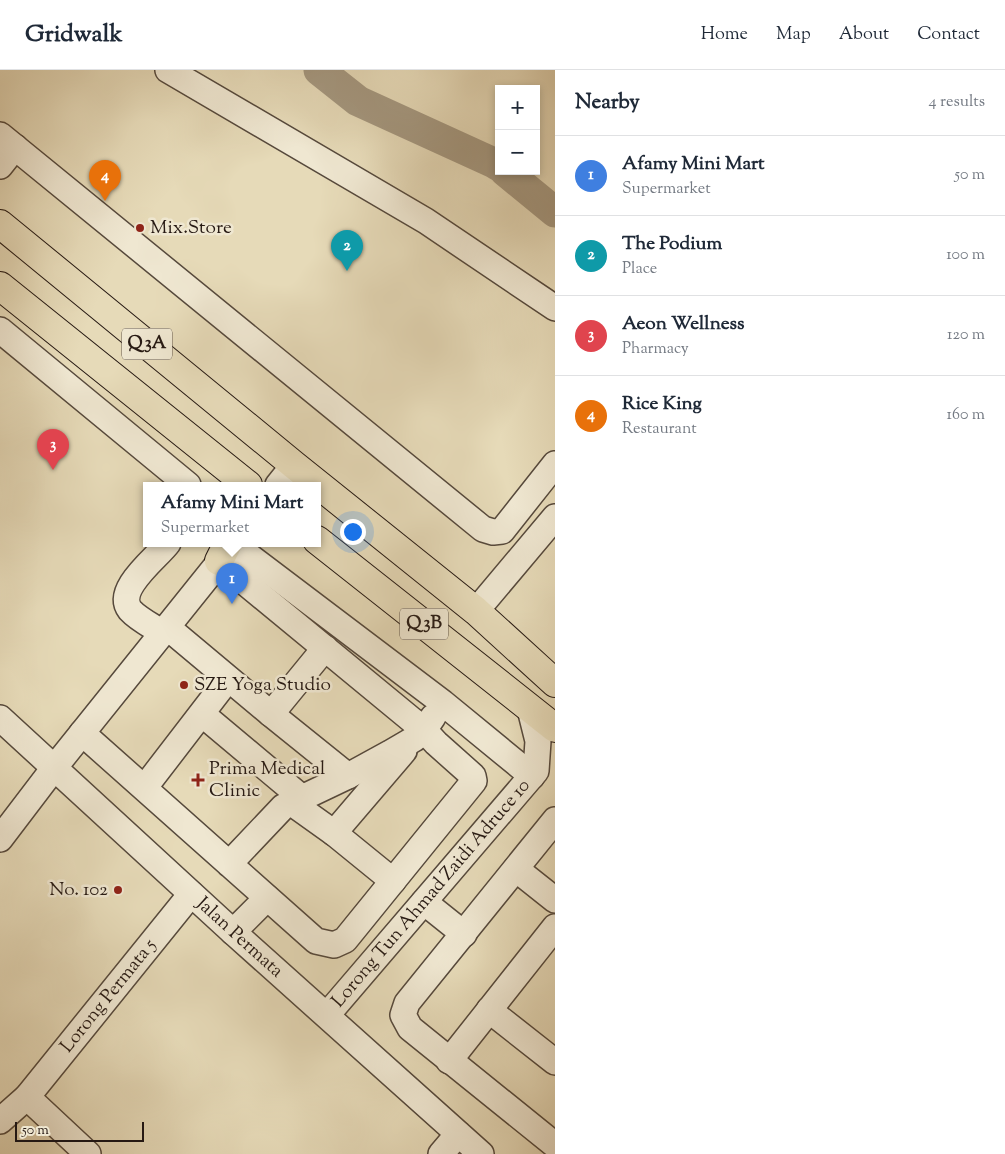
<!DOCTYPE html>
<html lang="en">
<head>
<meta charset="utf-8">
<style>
	:root { --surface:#fff; --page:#f6f6f7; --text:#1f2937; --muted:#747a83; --line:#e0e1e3; --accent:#8f2418 }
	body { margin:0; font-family:"Sorts Mill Goudy",serif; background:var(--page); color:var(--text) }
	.controls { position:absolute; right:15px; top:15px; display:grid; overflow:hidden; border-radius:0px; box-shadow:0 2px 8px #0003 }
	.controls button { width:45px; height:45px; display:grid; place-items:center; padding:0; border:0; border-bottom:1px solid var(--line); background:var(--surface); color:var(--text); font:25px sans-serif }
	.scale { position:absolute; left:15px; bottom:12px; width:129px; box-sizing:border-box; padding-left:5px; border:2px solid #261913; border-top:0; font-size:14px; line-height:18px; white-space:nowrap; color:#261913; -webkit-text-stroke:4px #efe7d1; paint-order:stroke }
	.you { position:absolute; left:352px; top:461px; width:18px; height:18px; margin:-12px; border:4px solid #fff; border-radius:50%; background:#1a73e8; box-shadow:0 0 0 8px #1a73e833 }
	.badge { display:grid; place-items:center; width:32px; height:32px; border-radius:50%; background:var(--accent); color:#fff; font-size:16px; font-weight:700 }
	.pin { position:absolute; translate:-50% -41px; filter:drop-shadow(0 1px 2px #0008) }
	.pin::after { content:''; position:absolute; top:26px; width:18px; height:15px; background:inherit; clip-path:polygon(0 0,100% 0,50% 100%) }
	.popup { position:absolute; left:143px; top:412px; width:178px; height:65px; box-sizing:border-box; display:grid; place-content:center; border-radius:0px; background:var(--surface); filter:drop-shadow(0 1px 4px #0005); font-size:16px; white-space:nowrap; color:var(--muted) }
	.popup b { font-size:19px; color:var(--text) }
	.popup::after { content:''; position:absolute; left:50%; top:100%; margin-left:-10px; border:10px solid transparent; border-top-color:var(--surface) }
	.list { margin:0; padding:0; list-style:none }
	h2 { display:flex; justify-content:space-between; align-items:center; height:65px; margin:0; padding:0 20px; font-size:21px }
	h2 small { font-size:16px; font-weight:400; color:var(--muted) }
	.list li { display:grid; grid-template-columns:32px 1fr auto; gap:15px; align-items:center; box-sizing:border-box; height:80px; padding:0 20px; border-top:1px solid var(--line) }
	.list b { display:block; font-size:19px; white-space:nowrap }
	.list p { margin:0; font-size:16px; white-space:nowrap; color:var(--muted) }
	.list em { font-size:16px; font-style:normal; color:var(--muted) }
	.map { position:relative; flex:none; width:555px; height:1084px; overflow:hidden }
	header { display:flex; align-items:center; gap:30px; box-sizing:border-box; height:70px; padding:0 25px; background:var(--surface); border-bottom:1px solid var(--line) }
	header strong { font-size:24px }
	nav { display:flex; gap:28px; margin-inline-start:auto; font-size:18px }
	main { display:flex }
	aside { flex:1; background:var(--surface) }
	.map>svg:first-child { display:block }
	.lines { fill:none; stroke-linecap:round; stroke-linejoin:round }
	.river { stroke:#a59880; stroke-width:31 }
	.minor-casing { stroke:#56493c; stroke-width:28 }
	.major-casing { stroke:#261913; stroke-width:30 }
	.minor { stroke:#efe7d1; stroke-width:25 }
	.major { stroke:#e6dab8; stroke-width:28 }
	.poi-dot { fill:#8f2418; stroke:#efe7d1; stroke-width:2 }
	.labels { text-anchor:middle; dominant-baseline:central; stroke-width:5; stroke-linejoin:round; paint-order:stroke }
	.shield { fill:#efe7d1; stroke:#62574c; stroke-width:1 }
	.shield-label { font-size:18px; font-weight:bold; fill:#261913 }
	.poi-label { font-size:19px; fill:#261913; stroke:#efe7d1; text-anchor:start }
	.street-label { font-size:19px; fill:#261913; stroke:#efe7d1 }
</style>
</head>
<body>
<header>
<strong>Gridwalk</strong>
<nav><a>Home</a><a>Map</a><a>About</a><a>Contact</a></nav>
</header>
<main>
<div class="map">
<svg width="555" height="1084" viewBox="0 0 555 1084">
	<rect width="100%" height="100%" fill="#e6dab8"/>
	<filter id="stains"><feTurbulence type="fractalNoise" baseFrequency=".004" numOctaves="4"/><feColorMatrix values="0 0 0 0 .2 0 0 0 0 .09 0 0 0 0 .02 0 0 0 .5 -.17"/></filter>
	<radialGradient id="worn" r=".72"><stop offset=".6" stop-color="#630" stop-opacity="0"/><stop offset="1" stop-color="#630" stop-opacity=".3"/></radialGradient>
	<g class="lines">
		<!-- river -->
		<g class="river">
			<path d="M319,0L358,31L494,93L499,96"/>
			<path d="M505,101L555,142"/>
		</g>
		<defs>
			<g id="minor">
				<path d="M168,0L426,151L555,238"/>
				<path d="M0,65L483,459L493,462L502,461L555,394"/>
				<path d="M0,96L15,77"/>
				<path d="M0,260L188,415"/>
				<path d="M278,415L294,395"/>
				<path d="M233,474L443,633L532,706"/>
				<path d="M219,491L424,660L433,647"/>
				<path d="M476,541L555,447"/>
				<path d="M167,557L271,644L348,706"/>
				<path d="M163,563C152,556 138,549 130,540C114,519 157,488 168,473"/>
				<path d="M202,644L301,727"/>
				<path d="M271,644L325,578"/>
				<path id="s1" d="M0,648L233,862L481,1084"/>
				<path d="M82,663L316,871L334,875L345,870L474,711L473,706L436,673L424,660L414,669L390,683L348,706L283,737L229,794"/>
				<path d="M145,717L228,609"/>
				<path d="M292,733L334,763L393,811"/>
				<path d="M555,750L407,933L403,945L410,958L555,1075"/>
				<path d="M334,763L404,681"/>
				<path d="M0,769L54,698L233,475"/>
				<path d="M516,799L555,830"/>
				<path d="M424,832L464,864"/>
				<path d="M233,862L267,828"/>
				<path d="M489,940L555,992"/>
				<path id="s2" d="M327,945L536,701L538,671L530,639"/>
				<path d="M449,991L555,857"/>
				<path d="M27,1027L88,1084"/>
				<path id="s3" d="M0,1051L27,1027L191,824"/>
				<path d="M441,1084L458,1064"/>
			</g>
			<g id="major">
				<path d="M0,154L294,395L476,541L555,613"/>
				<path d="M0,216L248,415"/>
				<path d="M317,470L555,658"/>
				<path d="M219,491L228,473"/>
			</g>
		</defs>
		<!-- minor casing -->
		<use href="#minor" class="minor-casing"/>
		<!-- major casing -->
		<use href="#major" class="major-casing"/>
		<!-- minor -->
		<use href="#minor" class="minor"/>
		<!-- major -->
		<use href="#major" class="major"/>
	</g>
	<!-- markers -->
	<g class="poi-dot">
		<circle cx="140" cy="158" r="5"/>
		<circle cx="184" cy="615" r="5"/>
		<path d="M195.5 702.5h5v5h5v5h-5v5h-5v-5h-5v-5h5z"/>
		<circle cx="118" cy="820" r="5"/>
	</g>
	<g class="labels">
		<!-- shield labels -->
		<g class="shield">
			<rect x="122" y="258.5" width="50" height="31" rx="4"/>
			<rect x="400" y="538.5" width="48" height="31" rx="4"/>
		</g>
		<g class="shield-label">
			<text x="147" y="274">Q3A</text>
			<text x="424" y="554">Q3B</text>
		</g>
		<!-- poi labels -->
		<g class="poi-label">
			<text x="150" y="158">Mix.Store</text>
			<text x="194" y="615">SZE Yoga Studio</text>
			<text x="209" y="699">Prima Medical<tspan x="209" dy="22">Clinic</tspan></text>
			<text x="108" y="820" text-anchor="end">No. 102</text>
		</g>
		<!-- street labels -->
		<g class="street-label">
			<text stroke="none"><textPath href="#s2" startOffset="160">Lorong Tun Ahmad Zaidi Adruce 10</textPath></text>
			<text stroke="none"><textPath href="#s1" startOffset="325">Jalan Permata</textPath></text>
			<text stroke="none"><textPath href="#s3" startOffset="166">Lorong Permata 5</textPath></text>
		</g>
	</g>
	<rect width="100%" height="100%" filter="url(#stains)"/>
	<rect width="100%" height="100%" fill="url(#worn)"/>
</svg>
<div class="controls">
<button>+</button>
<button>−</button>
</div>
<div class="scale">50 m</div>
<div class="you"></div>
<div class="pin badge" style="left:232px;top:534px;background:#3f7fe0">1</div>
<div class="popup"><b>Afamy Mini Mart</b>Supermarket</div>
<div class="pin badge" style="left:347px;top:201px;background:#0f9aa8">2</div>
<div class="pin badge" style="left:53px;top:400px;background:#e0444e">3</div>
<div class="pin badge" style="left:105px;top:131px;background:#e8710a">4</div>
</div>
<aside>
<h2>Nearby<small>4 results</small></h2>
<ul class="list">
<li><span class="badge" style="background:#3f7fe0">1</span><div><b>Afamy Mini Mart</b><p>Supermarket</p></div><em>50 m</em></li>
<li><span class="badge" style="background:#0f9aa8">2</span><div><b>The Podium</b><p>Place</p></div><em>100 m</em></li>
<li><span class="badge" style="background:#e0444e">3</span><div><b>Aeon Wellness</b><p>Pharmacy</p></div><em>120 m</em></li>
<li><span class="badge" style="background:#e8710a">4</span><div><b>Rice King</b><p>Restaurant</p></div><em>160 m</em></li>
</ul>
</aside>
</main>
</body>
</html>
